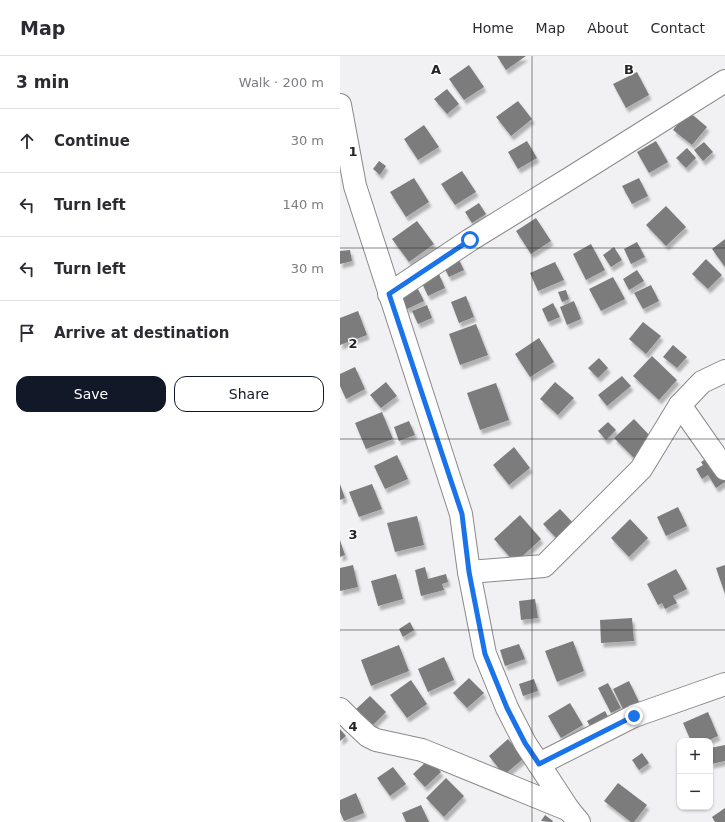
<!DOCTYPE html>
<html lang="en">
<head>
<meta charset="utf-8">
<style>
	:root { --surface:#fff; --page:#f7f7f7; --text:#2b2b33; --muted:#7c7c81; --line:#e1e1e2; --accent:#111827 }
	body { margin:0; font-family:"DejaVu Sans",sans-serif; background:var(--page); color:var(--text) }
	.controls { position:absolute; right:12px; bottom:12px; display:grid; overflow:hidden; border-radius:8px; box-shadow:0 1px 3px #0004 }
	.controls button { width:36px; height:36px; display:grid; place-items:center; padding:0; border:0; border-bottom:1px solid var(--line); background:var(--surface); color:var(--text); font:20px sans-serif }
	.stop { position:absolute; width:12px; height:12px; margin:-9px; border:3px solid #1a73e8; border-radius:50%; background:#fff }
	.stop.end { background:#1a73e8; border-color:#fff; box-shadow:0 1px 4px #0008 }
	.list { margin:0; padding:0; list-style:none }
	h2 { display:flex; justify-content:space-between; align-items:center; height:52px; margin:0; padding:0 16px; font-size:17px }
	h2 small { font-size:13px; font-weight:400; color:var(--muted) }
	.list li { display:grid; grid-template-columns:26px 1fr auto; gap:12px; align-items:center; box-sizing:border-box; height:64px; padding:0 16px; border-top:1px solid var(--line) }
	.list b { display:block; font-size:15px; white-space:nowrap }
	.list em { font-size:13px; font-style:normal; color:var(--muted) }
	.actions { display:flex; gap:8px; padding:12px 16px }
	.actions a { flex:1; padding:9px 0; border:1px solid var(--accent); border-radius:12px; text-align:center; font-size:14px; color:var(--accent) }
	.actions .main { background:var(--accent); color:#fff }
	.icon { flex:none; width:22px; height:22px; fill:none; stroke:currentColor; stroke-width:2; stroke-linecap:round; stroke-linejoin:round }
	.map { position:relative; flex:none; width:385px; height:766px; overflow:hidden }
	header { display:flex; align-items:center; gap:24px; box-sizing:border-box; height:56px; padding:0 20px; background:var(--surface); border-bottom:1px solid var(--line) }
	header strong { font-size:19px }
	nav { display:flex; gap:22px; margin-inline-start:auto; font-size:14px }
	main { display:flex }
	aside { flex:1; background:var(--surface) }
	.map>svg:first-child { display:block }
	.building { fill:#7d7c7c; filter:url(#shadow) }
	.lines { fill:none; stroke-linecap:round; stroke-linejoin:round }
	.minor-casing { stroke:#8a8a8b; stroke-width:24 }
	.minor { stroke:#fff; stroke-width:22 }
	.route { stroke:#1a73e8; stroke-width:5 }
	.grid { fill:none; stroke:#242425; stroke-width:1; stroke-opacity:0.55 }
	.grid-label { font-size:13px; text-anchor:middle; font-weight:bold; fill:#242425; stroke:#fff; stroke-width:3; stroke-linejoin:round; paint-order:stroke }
</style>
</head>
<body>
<header>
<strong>Map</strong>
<nav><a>Home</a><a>Map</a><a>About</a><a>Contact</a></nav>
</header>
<main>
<aside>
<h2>3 min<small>Walk · 200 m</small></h2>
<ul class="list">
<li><svg class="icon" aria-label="ahead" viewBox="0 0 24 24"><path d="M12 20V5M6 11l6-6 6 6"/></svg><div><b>Continue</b></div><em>30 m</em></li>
<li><svg class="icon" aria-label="left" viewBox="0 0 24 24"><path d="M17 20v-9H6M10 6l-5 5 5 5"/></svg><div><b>Turn left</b></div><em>140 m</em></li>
<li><svg class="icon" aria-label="left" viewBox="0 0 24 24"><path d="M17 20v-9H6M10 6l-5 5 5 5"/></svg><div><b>Turn left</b></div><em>30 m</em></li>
<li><svg class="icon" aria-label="arrive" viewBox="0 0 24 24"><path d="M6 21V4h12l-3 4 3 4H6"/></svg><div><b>Arrive at destination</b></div></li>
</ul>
<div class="actions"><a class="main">Save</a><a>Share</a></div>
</aside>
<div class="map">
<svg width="385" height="766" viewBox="0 0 385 766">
	<defs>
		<filter id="shadow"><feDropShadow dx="2.5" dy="4.5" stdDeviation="1" flood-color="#0004"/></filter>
	</defs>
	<rect width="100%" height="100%" fill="#f1f1f3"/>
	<!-- building -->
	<g class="building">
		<path d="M157,0H186L166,14Z"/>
		<path d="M129,9L144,31L124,44L109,23Z"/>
		<path d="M297,16L309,39L286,52L273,28Z"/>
		<path d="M107,33L119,48L107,58L94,43Z"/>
		<path d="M178,45L192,63L171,80L156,61Z"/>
		<path d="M348,55L367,71L352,89L333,74Z"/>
		<path d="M84,69L99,91L78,104L64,83Z"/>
		<path d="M187,85L197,102L178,113L168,96Z"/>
		<path d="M316,85L328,106L309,117L297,96Z"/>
		<path d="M364,86L373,96L363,105L354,94Z"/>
		<path d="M347,92L356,102L346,112L336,102Z"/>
		<path d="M39,105L46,110L40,119L33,113Z"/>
		<path d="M122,115L136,136L115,149L101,128Z"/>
		<path d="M74,122L89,146L66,161L50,136Z"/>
		<path d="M299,122L308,140L292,148L282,130Z"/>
		<path d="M139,147L146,158L132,167L125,156Z"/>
		<path d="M326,150L346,171L326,190L306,169Z"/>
		<path d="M196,162L211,185L191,198L176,175Z"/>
		<path d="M77,165L94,188L69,206L52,183Z"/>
		<path d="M385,183V211L372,193Z"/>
		<path d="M297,186L305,201L291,208L284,193Z"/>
		<path d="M251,188L265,214L246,224L233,198Z"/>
		<path d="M274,191L282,204L271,211L263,199Z"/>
		<path d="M10,194L12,205L0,208V195Z"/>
		<path d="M117,200L124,214L109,221L102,207Z"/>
		<path d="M366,203L382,219L368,233L352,218Z"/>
		<path d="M215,206L224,224L198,235L190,217Z"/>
		<path d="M297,214L304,225L289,234L283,223Z"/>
		<path d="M99,218L105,232L88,240L81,225Z"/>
		<path d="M273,221L285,243L261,255L249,233Z"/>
		<path d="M311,229L319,245L303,253L294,237Z"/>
		<path d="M78,233L84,245L67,253L61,241Z"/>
		<path d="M226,234L229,243L222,246L218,236Z"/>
		<path d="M126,240L134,261L119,267L111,246Z"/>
		<path d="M234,245L241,263L227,269L220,251Z"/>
		<path d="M213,247L220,261L208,266L202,253Z"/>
		<path d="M87,249L92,262L78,268L72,255Z"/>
		<path d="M18,255L27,279L0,289V262Z"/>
		<path d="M303,266L321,280L306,298L289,283Z"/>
		<path d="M136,268L148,299L120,309L109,278Z"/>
		<path d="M199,282L214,306L190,321L175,298Z"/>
		<path d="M333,289L347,301L337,312L323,301Z"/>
		<path d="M312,300L337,324L319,344L293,320Z"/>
		<path d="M259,302L268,312L258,322L248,312Z"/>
		<path d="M15,311L25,333L6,343L0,330V318Z"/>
		<path d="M282,320L291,330L267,350L258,339Z"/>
		<path d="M46,326L57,340L41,352L30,339Z"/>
		<path d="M215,326L234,342L218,359L200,343Z"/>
		<path d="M156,327L169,364L140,374L127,337Z"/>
		<path d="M42,356L53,383L26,393L15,367Z"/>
		<path d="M294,363L313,383L294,402L274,382Z"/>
		<path d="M69,365L75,379L59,385L54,371Z"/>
		<path d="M268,366L276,374L266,384L258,375Z"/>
		<path d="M174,391L190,412L169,429L153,409Z"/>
		<path d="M57,399L68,423L45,433L34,410Z"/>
		<path d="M372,399L385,420V426L376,432L368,419L362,423L356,413L363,409L361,406Z"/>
		<path d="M0,428L5,442L0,444Z"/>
		<path d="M32,428L42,453L19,461L9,436Z"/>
		<path d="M338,451L347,470L326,480L317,461Z"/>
		<path d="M220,453L235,469L218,484L203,468Z"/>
		<path d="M180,459L201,483L175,507L154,483Z"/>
		<path d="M77,460L84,489L55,496L47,467Z"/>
		<path d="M290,463L308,482L289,501L271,482Z"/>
		<path d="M0,484L5,499L0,501Z"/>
		<path d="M13,509L18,531L0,535V512Z"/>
		<path d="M385,509V538L376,512Z"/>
		<path d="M85,511L88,523L106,518L108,526L102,528L104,534L81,540L75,514Z"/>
		<path d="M336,513L347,533L333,540L337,547L325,553L322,547L318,549L307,528Z"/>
		<path d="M56,518L63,543L38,550L31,525Z"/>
		<path d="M195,543L198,562L181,564L179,545Z"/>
		<path d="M292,562L294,585L261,587L260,564Z"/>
		<path d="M70,566L74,574L63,581L59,573Z"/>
		<path d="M233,585L244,615L217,626L205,595Z"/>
		<path d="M179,588L185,603L165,610L160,594Z"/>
		<path d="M59,589L69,615L31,630L21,604Z"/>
		<path d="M104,601L114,624L88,636L78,613Z"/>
		<path d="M129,622L144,637L127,652L113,637Z"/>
		<path d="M194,623L198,635L183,640L179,628Z"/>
		<path d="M71,624L87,648L67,662L50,639Z"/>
		<path d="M289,625L300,648L284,655L273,633Z"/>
		<path d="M268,627L281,652L271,657L258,632Z"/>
		<path d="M30,640L46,656L29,673L13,656Z"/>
		<path d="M230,647L243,669L221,682L208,660Z"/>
		<path d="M265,655L272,668L254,677L247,665Z"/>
		<path d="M368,656L378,680L367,685H351L343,667Z"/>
		<path d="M0,673L6,680L0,685Z"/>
		<path d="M168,683L184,702L164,719L149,700Z"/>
		<path d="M385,689V705L371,708L370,692Z"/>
		<path d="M302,697L309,707L299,714L292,704Z"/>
		<path d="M89,703L101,716L85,731L73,718Z"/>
		<path d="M53,711L66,728L50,740L37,722Z"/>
		<path d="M106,722L124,740L104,761L86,742Z"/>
		<path d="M278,727L307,749L294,766H291L264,745Z"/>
		<path d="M16,737L24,757L4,765L0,756V744Z"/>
		<path d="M81,749L89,766H66L62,757Z"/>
		<path d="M385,752V766H375L372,761Z"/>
		<path d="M205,759L213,765L212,766L201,765Z"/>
	</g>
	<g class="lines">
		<defs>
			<g id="minor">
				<path d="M0,49L15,130L121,458L129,516L145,598L167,652L185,687L229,754L239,766"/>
				<path d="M49,238L130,184L232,121L385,25"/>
				<path d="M340,349L385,413"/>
				<path d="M129,516L204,510L301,413L340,349L362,326L385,315"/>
				<path d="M0,653L13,666L28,680L36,684L82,694L229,754"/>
				<path d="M199,708L294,660L385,628"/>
			</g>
		</defs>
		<!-- minor casing -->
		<use href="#minor" class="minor-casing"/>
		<!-- minor -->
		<use href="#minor" class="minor"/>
	</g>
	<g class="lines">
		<!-- route -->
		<path class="route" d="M130,184L49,238L122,458L129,516L145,598L167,652L185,687L199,708L294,660"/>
	</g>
	<!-- grid -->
	<path class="grid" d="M192,0V766M0,192H385M0,383H385M0,574H385"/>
	<g class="grid-label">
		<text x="96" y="18">A</text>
		<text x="289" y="18">B</text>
		<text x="13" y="100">1</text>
		<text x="13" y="292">2</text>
		<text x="13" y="483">3</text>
		<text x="13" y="675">4</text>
	</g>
</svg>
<div class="controls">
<button>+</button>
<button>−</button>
</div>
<div class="stop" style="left:130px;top:184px"></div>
<div class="stop end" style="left:294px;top:660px"></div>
</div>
</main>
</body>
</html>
